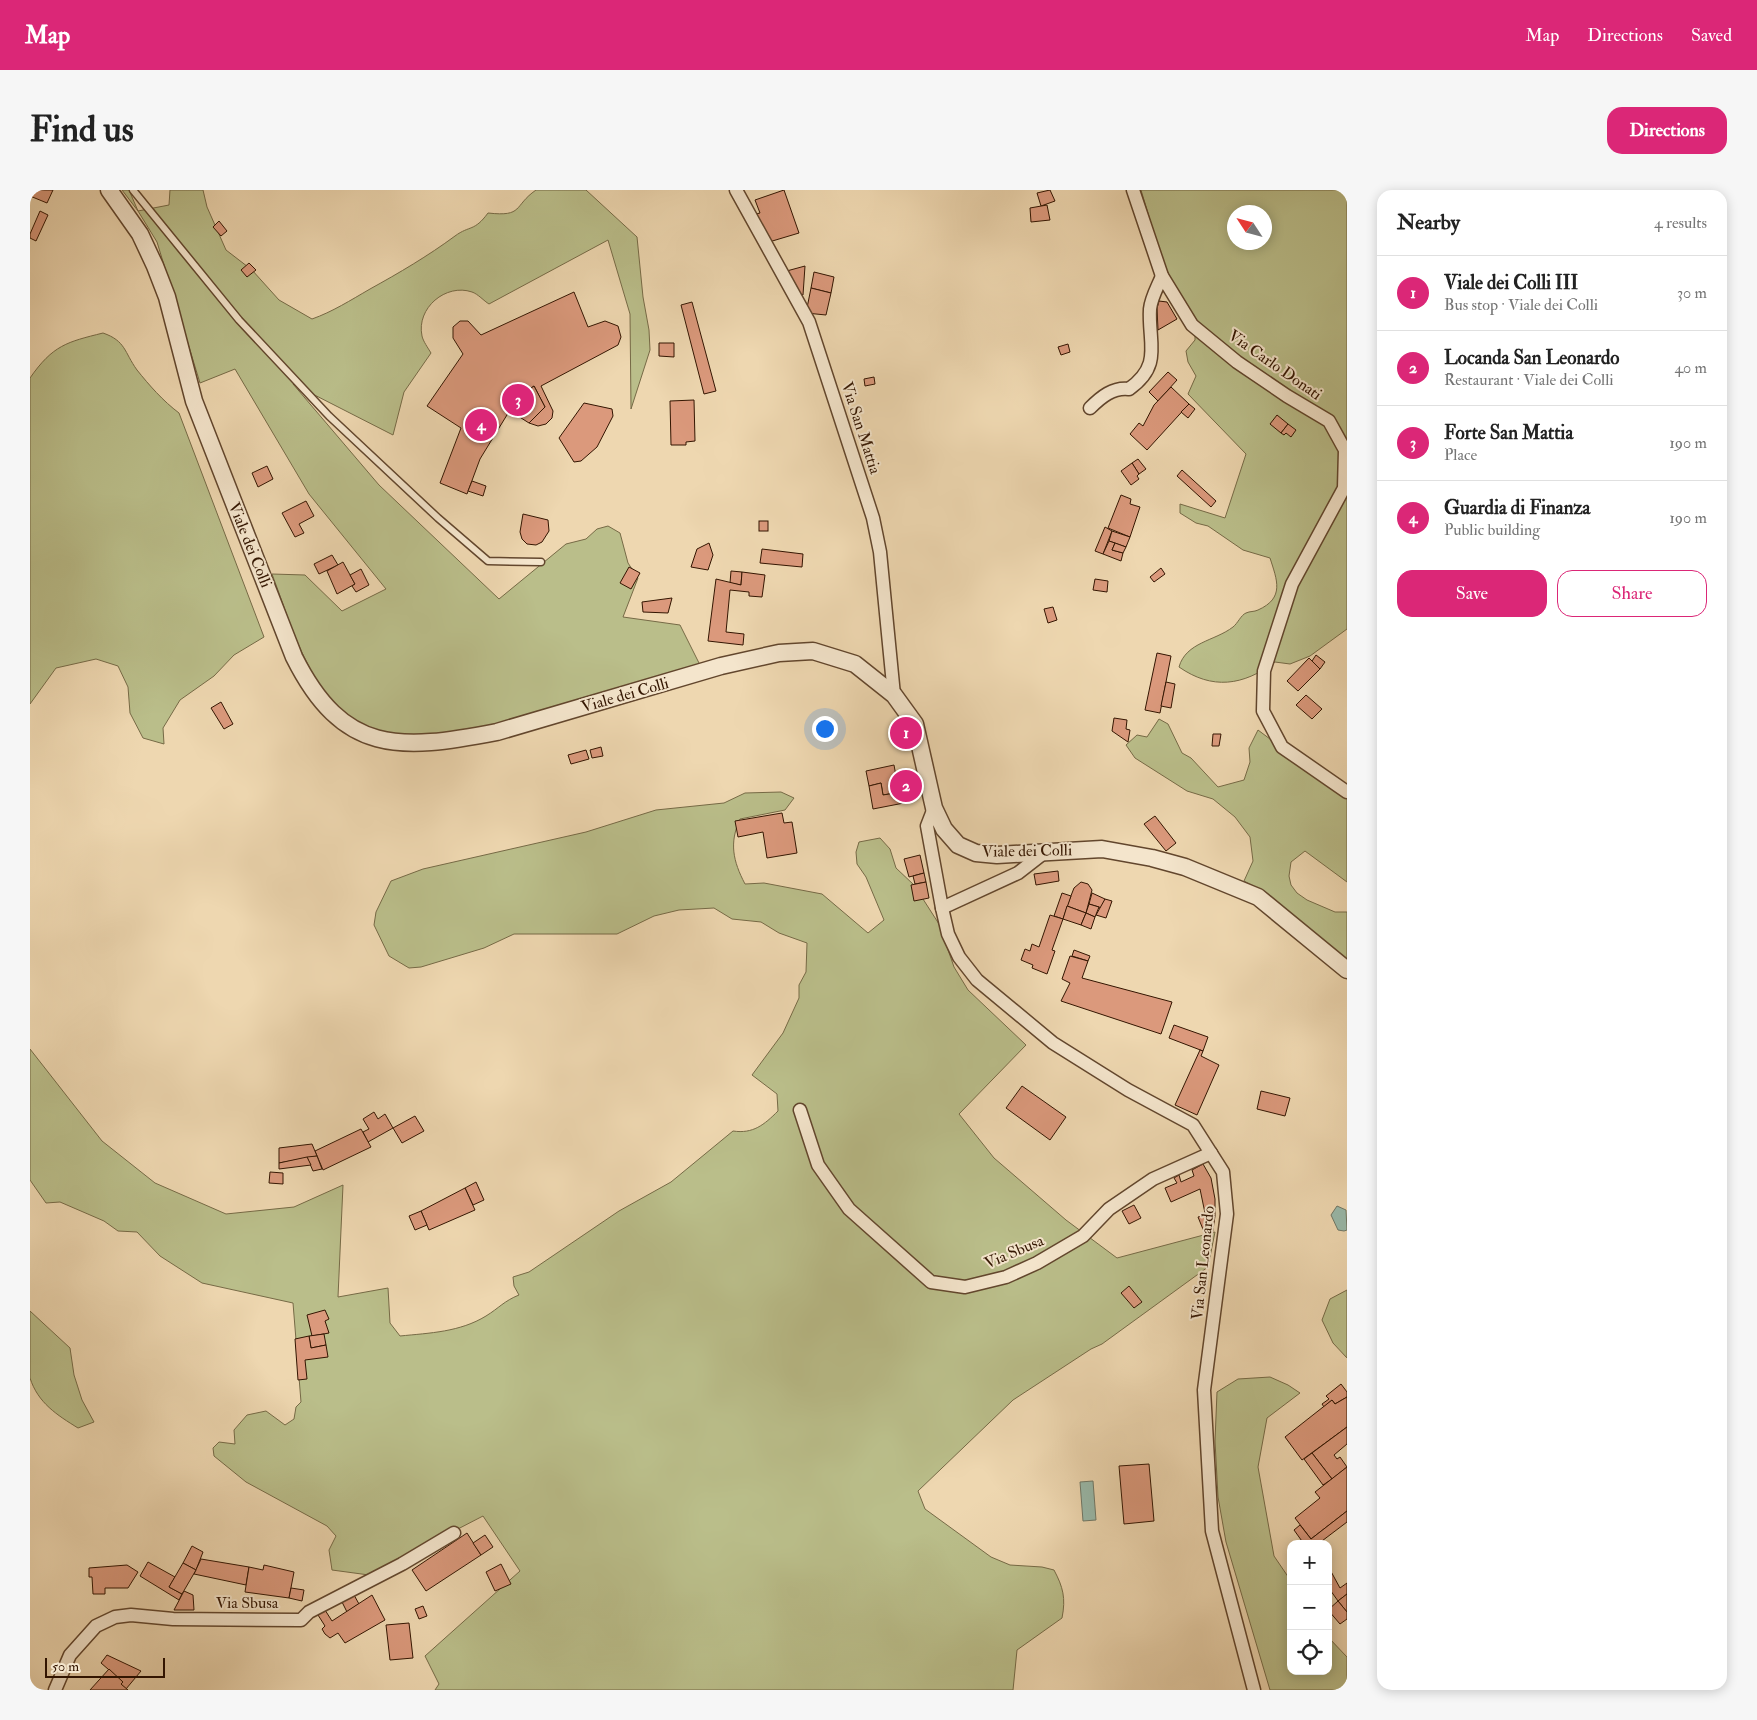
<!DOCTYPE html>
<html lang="en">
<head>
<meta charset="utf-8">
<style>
	:root { --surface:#fff; --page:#f6f6f6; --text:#222; --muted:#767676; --line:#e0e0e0; --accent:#db2777 }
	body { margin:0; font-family:"IM FELL Double Pica",serif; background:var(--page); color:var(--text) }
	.controls { position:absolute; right:15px; bottom:15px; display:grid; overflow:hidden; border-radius:10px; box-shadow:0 2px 12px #0003 }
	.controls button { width:45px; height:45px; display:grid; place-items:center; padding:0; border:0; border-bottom:1px solid var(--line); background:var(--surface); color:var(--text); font:25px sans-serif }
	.compass { position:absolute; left:1197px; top:15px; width:45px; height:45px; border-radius:50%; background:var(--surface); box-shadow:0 2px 12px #0003; rotate:306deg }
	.scale { position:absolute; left:15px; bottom:12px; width:120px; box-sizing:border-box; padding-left:5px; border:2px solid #331501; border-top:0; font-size:14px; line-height:18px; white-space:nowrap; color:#331501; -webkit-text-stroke:4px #f4e5cc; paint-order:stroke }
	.you { position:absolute; left:794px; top:538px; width:18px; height:18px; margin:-12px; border:4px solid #fff; border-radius:50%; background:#1a73e8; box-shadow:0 0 0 8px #1a73e833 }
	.badge { display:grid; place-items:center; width:32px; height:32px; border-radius:50%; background:var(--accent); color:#fff; font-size:16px; font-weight:700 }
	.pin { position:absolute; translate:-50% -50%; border:2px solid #fff; box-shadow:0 1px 5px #0006 }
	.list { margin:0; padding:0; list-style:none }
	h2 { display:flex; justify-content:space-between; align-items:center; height:65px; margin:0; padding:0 20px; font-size:21px }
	h2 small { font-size:16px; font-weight:400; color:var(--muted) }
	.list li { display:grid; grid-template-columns:32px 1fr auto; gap:15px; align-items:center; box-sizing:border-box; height:75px; padding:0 20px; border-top:1px solid var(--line) }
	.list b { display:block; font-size:19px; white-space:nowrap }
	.list p { margin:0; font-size:16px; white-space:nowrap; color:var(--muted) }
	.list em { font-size:16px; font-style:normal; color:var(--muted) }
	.actions { display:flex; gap:10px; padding:15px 20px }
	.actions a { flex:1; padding:11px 0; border:1px solid var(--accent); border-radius:15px; text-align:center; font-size:18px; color:var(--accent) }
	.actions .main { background:var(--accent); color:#fff }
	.icon { flex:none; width:28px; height:28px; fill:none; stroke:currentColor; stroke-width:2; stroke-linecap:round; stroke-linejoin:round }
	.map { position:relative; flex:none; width:1317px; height:1500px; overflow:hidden; border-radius:15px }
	header { display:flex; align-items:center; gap:30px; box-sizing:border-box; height:70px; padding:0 25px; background:var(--accent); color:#fff }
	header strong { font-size:24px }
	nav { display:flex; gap:28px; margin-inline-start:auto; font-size:18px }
	.intro { display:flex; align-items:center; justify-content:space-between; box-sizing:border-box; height:120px; padding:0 30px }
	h1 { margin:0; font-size:35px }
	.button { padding:12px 22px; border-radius:15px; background:var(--accent); color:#fff; font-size:18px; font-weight:700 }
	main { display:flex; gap:30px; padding:0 30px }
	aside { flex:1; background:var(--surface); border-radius:15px; box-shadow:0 2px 12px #0003 }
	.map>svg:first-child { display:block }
	.green { fill:#babe8a; stroke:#766a46; fill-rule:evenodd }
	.water { fill:#99baab; stroke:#707867 }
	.building { fill:#db997c; stroke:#331501 }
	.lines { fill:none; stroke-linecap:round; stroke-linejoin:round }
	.service-casing { stroke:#62462d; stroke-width:9 }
	.minor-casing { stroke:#62462d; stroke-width:15 }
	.tertiary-casing { stroke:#62462d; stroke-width:19 }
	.service { stroke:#f4e5cc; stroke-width:6 }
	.minor { stroke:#f4e5cc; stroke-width:12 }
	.tertiary { stroke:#f4e5cc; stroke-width:16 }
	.labels { text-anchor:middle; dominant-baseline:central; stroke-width:4; stroke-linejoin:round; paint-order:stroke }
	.street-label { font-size:16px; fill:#331501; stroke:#f4e5cc }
</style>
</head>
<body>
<header>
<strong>Map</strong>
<nav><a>Map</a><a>Directions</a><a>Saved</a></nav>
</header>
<div class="intro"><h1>Find us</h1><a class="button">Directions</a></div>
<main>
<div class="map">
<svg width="1317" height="1500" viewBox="0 0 1317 1500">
	<rect width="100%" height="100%" fill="#eed7b0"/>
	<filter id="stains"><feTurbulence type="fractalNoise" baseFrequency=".004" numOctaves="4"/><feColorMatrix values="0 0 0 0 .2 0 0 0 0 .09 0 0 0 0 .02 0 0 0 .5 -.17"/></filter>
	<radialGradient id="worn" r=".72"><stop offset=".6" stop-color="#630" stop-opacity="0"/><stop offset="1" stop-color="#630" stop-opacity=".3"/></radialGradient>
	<!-- green -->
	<g class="green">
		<path d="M92,0H99L108,21L139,15L140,0H173L177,17L196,60L222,80L249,110L282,129C302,122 321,110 340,99C369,83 398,66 425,46C440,35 444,42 458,23C494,27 483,16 506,0H556L607,47L613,107L619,140L620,160L601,219L600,124L578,50L459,114C454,111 448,104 442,102C416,93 386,118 392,146C393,151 398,158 401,163L374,202L363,245L263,194L349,295L469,409L536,354L556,349L567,339L578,336L590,343L598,373L608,388L593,427L650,435L670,475L442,542C417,546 374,550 350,543C284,523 264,442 242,384L275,385L312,421L356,399L279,304L205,179L170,193L127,52L108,21Z"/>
		<path d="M1111,0H1317V439L1280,466L1260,474L1245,472C1213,496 1182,500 1149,477C1156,452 1185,451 1203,437C1208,433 1211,425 1216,423C1220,421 1224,422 1228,420C1255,408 1247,390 1240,368L1213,360L1178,336L1166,333L1150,323V314L1195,328L1216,264L1158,204L1166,186L1158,172L1156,161L1165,150V136L1131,92L1123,40ZM1204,22H1234V52H1204Z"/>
		<path d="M73,143C96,151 94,162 107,180C119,195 133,211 149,223L234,447L204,465L184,486L150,510L133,538L134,554L113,548L100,523L98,497L88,476L66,469L26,478L0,514V188C23,155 37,152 73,143Z"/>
		<path d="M1129,529L1138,534L1152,563L1161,568L1188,597L1214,590L1220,572L1219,558L1228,540L1317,607V692L1275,661L1261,672L1259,686L1261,695L1267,703L1277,710L1305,722H1317V773L1237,703L1214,691L1223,671L1220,647L1205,627L1183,609L1157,601L1105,568L1096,555L1107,545L1117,547Z"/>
		<path d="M751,602L764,608L755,620L710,629C699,653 703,671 715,694L734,693L792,704L838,743L854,730L836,687L827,674L826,662L829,652L850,648L860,659L866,678L884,695L909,734L924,777L938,800L996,855L929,924L964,968L1036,1030L1087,1068L1185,1042L1178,1077L1072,1154L1061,1159L983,1210L888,1301L895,1319L961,1367L980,1375L1012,1377L1024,1380C1033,1397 1036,1408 1032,1428L987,1460L983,1500H405L409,1494L395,1466L490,1381L453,1326L339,1385L302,1380L299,1360L306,1346L297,1336L216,1292L184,1266L183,1258L189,1252L205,1254L204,1240L217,1225L236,1221L255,1235L264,1229L266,1217L271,1212L263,1113L172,1093L130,1066L107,1042L88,1041L74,1031L30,1012L16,1013L0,990V859L72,951L125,993L196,1024L264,1017L313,995L308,1107L358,1098L360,1133L370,1146C400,1143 430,1142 456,1126C469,1118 474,1111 489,1105L484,1096L483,1087L499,1082L589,1021L641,992L703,941C723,944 734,935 748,921L747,904L722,885L753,843L769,808V795L776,782L777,753L749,743L731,732L702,729L684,718L649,720L624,726L587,744H484L454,758L391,777L379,778L359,766L344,735L346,722L361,691L393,679L556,642L626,620L694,613L715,603Z"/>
		<path d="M1317,1100V1168L1303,1153L1292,1130L1300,1109Z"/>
		<path d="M0,1121L40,1158L44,1185L52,1210L64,1232L48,1238C27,1225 8,1213 0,1188Z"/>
		<path d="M1240,1187L1258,1195L1270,1203L1237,1228L1228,1277L1244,1366L1261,1391V1481H1298V1447L1317,1467V1500H1240L1196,1352L1188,1307L1185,1251L1187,1202L1208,1189Z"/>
	</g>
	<!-- water -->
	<g class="water">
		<path d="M1307,1016L1316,1020L1317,1040L1314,1041L1308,1040L1301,1025Z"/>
		<path d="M1063,1291L1066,1330L1053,1331L1050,1292Z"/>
	</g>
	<!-- building -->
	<g class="building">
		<path d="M0,0H23L17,13L0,6Z"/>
		<path d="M754,0L769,43L739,52L726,24L730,23L725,10Z"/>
		<path d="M1020,0L1025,11L1011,16L1007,3Z"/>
		<path d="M1017,15L1020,30L1001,32L1000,18Z"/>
		<path d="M10,21L18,25L6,51L0,48V44Z"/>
		<path d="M189,31L197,41L191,46L183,37Z"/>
		<path d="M219,73L226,80L217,87L211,80Z"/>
		<path d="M775,76L773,105L764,102L753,82Z"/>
		<path d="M784,82L804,87L801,103L781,98Z"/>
		<path d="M781,98L801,103L796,125L776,123Z"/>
		<path d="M544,102L558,137L575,131L588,136L591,147L588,155L511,196L523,221L522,228L516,234L508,236L499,233L515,217L504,196L483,211L477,219L480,220L450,269L437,304L410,293L431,238L397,216L433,164L423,148V137L430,131H438L451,145Z"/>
		<path d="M1129,111L1137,112L1147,129L1128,140L1127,118Z"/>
		<path d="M662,112L686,201L674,204L651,115Z"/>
		<path d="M629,153H644V167L629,166Z"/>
		<path d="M1038,154L1040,162L1031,165L1028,157Z"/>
		<path d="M1138,182L1147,190L1128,211L1119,202Z"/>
		<path d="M844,187L845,194L835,196L834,189Z"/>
		<path d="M504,196L515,217L499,233L477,219L491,205Z"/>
		<path d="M1141,197L1159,214L1117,260L1100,244L1109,233L1113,236L1124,215Z"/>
		<path d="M664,210L665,251L656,252V255H641L640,211Z"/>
		<path d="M554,213L582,219L583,226L567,257L551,271L544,272L529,248Z"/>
		<path d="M1159,214L1165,219L1158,228L1151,222Z"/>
		<path d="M1247,225L1258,234L1251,243L1240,234Z"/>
		<path d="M1258,234L1266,240L1261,247L1256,243L1254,245L1251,243Z"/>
		<path d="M1108,269L1116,279L1109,284L1102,273Z"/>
		<path d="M1102,273L1109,284L1107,286L1109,289L1101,295L1091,281Z"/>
		<path d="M237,276L243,289L228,297L222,283Z"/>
		<path d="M1152,280L1186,311L1181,317L1147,286Z"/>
		<path d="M442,291L456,296L453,306L438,301Z"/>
		<path d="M1091,305L1101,309L1100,314L1110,317L1100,347L1078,338Z"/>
		<path d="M276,311L284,326L269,334L274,343L265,347L252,323Z"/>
		<path d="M493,324L518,330L519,341L512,352L506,355L497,354L492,349L490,342Z"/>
		<rect x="729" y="331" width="9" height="10"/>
		<path d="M1075,337L1082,341L1073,364L1065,361Z"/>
		<path d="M1082,341L1100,347L1096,357L1079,351Z"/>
		<path d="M1079,351L1085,353L1082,360L1093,363L1091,371L1073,364Z"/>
		<path d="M679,353L683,365L678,380L661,377L667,359Z"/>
		<path d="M1085,353L1096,357L1093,363L1082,360Z"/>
		<path d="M732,359L773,364L772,377L730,373Z"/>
		<path d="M302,365L308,375L289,384L284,374Z"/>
		<path d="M313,372L325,394L307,404L297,381Z"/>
		<path d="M599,377L610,383L601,399L590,393Z"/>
		<path d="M1131,378L1135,384L1124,392L1120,387Z"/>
		<path d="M331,379L339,395L326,402L322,396L325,394L320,385Z"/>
		<path d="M701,381L712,382L711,395L700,393Z"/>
		<path d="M712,382L735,385L732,407L719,406V402L700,400L696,442L714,444L713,455L678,451L686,389L711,395Z"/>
		<path d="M1065,389L1078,391L1077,402L1063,400Z"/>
		<path d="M642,408L638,423L613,422L612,412Z"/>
		<path d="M1023,417L1027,430L1018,433L1014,419Z"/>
		<path d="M1127,463L1141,466L1130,523L1115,520Z"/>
		<path d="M1286,465L1295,472L1290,479L1282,471Z"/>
		<path d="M1279,468L1290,479L1268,501L1257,491Z"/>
		<path d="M1136,492L1145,494L1141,518L1131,516Z"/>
		<path d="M1276,505L1292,519L1282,529L1266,515Z"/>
		<path d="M191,512L203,534L194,539L181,518Z"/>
		<path d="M1084,528L1097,530L1096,539L1100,540L1098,552L1082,541Z"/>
		<path d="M1183,544H1191L1189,556H1182Z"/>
		<path d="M571,557L573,566L562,568L560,560Z"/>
		<path d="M556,560L559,569L541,574L538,565Z"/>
		<path d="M864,575L866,586L874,584L877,601L853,605L851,593L839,596L836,581Z"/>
		<path d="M851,593L853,605L877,601L879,612L843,619L839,596Z"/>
		<path d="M752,623L754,633L762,632L767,663L737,668L733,642L708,647L705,631Z"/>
		<path d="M1125,626L1146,653L1136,661L1114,634Z"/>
		<path d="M890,665L894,683L879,687L874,669Z"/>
		<path d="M1028,681L1029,691L1006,695L1004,684Z"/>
		<path d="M894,683L896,692L885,694L883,686Z"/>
		<path d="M896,692L899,708L884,711L881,695Z"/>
		<path d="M1051,692L1058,694L1062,700L1056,723L1037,716L1044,698Z"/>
		<path d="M1032,703L1041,706L1033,729L1024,726Z"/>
		<path d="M1062,703L1075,709L1072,718L1059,714Z"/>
		<path d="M1075,709L1082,711L1076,728L1066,725Z"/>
		<path d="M1059,714L1069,717L1065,727L1056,723Z"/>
		<path d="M1037,716L1056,723L1051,735L1033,729Z"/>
		<path d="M1056,723L1065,727L1061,739L1051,735Z"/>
		<path d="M1020,725L1033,729L1022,760L1025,761L1017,784L1002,778L1003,775L991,770L995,759L1000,761L1002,754L1009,757Z"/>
		<path d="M1044,760L1060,766L1058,771L1042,766Z"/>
		<path d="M1040,766L1058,771L1052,788L1142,812L1131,844L1031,811L1040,793L1032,789Z"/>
		<path d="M1144,835L1178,847L1173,861L1139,848Z"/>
		<path d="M1170,860L1173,861L1171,866L1189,875L1167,925L1145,915Z"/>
		<path d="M992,896L1036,927L1020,950L976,918Z"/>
		<path d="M1231,901L1260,908L1255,926L1227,919Z"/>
		<path d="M344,922L348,929L355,924L363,938L338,952L333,942L339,939L333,929Z"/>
		<path d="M385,926L394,941L372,953L363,938Z"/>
		<path d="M331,939L341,957L293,980L285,961Z"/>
		<path d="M282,954L287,966L249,973V958Z"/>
		<path d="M287,966L292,979L283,981L277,967Z"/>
		<path d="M277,967L281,975L249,979V973Z"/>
		<path d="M1173,974L1181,988L1185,1009V1026L1176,1028L1170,999L1141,1012L1135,998L1147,993L1144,988L1149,985L1151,992L1164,986L1162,980Z"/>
		<path d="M240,982L253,983V994L239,993Z"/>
		<path d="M446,992L454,1010L443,1015L435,998Z"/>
		<path d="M435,998L445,1020L399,1040L391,1021Z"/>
		<path d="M1104,1015L1111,1028L1099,1034L1092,1021Z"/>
		<path d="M391,1021L397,1035L385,1040L379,1026Z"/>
		<path d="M1175,1025L1176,1028L1185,1026L1181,1053L1179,1054L1168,1027Z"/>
		<path d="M1099,1096L1112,1112L1104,1118L1091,1103Z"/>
		<path d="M295,1120L299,1129L295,1131L299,1143L282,1146L277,1125Z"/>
		<path d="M294,1144L296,1155L281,1158L279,1146Z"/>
		<path d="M279,1146L281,1158L296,1155L298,1167L275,1170L277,1189L268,1190L265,1149Z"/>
		<path d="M1311,1194L1317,1202V1207L1305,1214L1302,1210L1294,1217L1292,1214L1299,1209L1296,1206Z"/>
		<path d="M1317,1207V1237L1272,1270L1255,1247L1302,1210L1305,1214Z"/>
		<path d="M1317,1237V1254L1304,1265L1307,1269L1310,1267L1317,1277L1302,1289L1282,1263Z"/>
		<path d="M1282,1263L1302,1289L1293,1295L1274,1269Z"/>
		<path d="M1119,1274L1124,1331L1094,1334L1089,1276Z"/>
		<path d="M1317,1277V1321L1281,1349L1265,1328L1290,1308L1285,1302Z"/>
		<path d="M1317,1321V1332L1288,1354H1274L1264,1340L1270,1335L1281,1349Z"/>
		<path d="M437,1343L451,1365L396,1401L382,1380Z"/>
		<path d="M455,1345L463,1357L451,1365L443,1353Z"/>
		<path d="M162,1356L173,1362L166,1380L153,1373Z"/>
		<path d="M171,1369L219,1377L216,1395L164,1384Z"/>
		<path d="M118,1372L145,1387L139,1397L152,1404L149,1410L110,1386Z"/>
		<path d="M153,1373L166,1380L152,1404L139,1397Z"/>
		<path d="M471,1374L481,1394L465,1401L456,1382Z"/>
		<path d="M97,1375L108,1382L98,1398H75V1404H63L62,1387H59V1378Z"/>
		<path d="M234,1375L264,1382L259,1408L215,1402L219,1377L233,1380Z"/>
		<path d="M1298,1376L1310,1398L1317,1393V1404L1308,1411L1298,1397Z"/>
		<path d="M261,1398L274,1400L272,1411L259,1408Z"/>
		<path d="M154,1401L163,1405L164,1420H144Z"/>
		<path d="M1317,1404V1422L1308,1411Z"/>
		<path d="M324,1405L329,1414L317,1422L312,1412Z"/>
		<path d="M342,1405L355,1430L315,1453L308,1443L300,1448L295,1444L292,1439L295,1436L288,1425L295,1420L302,1431Z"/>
		<path d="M1308,1411L1317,1422V1429L1310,1434L1298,1420Z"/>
		<path d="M393,1416L397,1426L389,1429L385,1419Z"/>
		<path d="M379,1433L383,1468L360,1470L356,1435Z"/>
		<path d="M77,1465L111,1481L96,1499L91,1494L93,1492L71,1473Z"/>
		<path d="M79,1479L93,1492L91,1494L98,1500H60Z"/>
	</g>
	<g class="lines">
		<defs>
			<path id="service" d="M103,0L209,130L299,226L408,328L458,371L511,372"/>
			<g id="minor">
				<path d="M706,0L779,132L843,328L850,362L864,505"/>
				<path d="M1103,0L1132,86L1162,135L1207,172L1257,206L1299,231L1315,260L1314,298L1262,394L1234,481L1233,521L1252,557L1317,602"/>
				<path d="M1060,218C1071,207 1083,197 1099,199C1133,175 1118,153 1120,119C1121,108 1128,96 1132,86"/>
				<path d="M904,618L897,636L912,718L918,744L929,767L947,790L1023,853L1098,900L1163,935L1193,982L1197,1024L1174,1200L1182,1341L1224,1500"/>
				<path d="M912,718L988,683L1015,662"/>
				<path d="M770,920L788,975L819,1019L901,1092L935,1097L976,1087L1007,1073L1053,1046L1079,1019L1123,989L1181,963"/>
				<path d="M25,1500L40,1465L66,1436L85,1427L101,1425L143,1429L271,1430L279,1422L372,1374L424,1343"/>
			</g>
			<path id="tertiary" d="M79,0L110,44L125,76L137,107L164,211L264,467C313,565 369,561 467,542L691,476L749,463L783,461L825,474L864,505L885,534L904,618L914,639L928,655L946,663L967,665L1072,659L1122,668L1155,677L1228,707L1317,780"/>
		</defs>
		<!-- service casing -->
		<use href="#service" class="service-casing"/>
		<!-- minor casing -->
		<use href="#minor" class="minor-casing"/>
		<!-- tertiary casing -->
		<use href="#tertiary" class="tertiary-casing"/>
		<!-- service -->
		<use href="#service" class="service"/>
		<!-- minor -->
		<use href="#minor" class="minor"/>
		<!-- tertiary -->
		<use href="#tertiary" class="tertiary"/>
	</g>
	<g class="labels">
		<!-- street labels -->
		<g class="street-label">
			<text transform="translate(1245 175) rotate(35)">Via Carlo Donati</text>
			<text transform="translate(831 238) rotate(72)">Via San Mattia</text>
			<text transform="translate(220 355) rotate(68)">Viale dei Colli</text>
			<text transform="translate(595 505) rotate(-16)">Viale dei Colli</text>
			<text transform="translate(997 661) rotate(-1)">Viale dei Colli</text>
			<text transform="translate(984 1062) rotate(-23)">Via Sbusa</text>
			<text transform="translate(1173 1073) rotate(-84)">Via San Leonardo</text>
			<text x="217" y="1413">Via Sbusa</text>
		</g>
	</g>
	<rect width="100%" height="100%" filter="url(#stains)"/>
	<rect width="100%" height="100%" fill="url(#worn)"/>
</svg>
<div class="controls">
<button>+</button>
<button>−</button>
<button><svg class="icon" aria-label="locate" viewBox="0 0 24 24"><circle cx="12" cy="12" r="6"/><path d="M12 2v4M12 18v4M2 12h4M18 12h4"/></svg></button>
</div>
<svg class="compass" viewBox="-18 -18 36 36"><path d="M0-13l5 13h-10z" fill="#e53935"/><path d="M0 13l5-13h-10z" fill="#767676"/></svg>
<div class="scale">50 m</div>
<div class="you"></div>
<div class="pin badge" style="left:876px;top:543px">1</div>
<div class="pin badge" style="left:876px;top:596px">2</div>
<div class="pin badge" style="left:488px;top:210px">3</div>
<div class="pin badge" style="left:451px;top:235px">4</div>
</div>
<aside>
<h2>Nearby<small>4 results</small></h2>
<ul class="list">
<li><span class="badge">1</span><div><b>Viale dei Colli III</b><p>Bus stop · Viale dei Colli</p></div><em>30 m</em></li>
<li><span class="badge">2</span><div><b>Locanda San Leonardo</b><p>Restaurant · Viale dei Colli</p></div><em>40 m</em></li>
<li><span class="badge">3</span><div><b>Forte San Mattia</b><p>Place</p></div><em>190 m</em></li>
<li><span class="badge">4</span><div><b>Guardia di Finanza</b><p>Public building</p></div><em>190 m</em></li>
</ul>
<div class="actions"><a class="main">Save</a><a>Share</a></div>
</aside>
</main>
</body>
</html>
